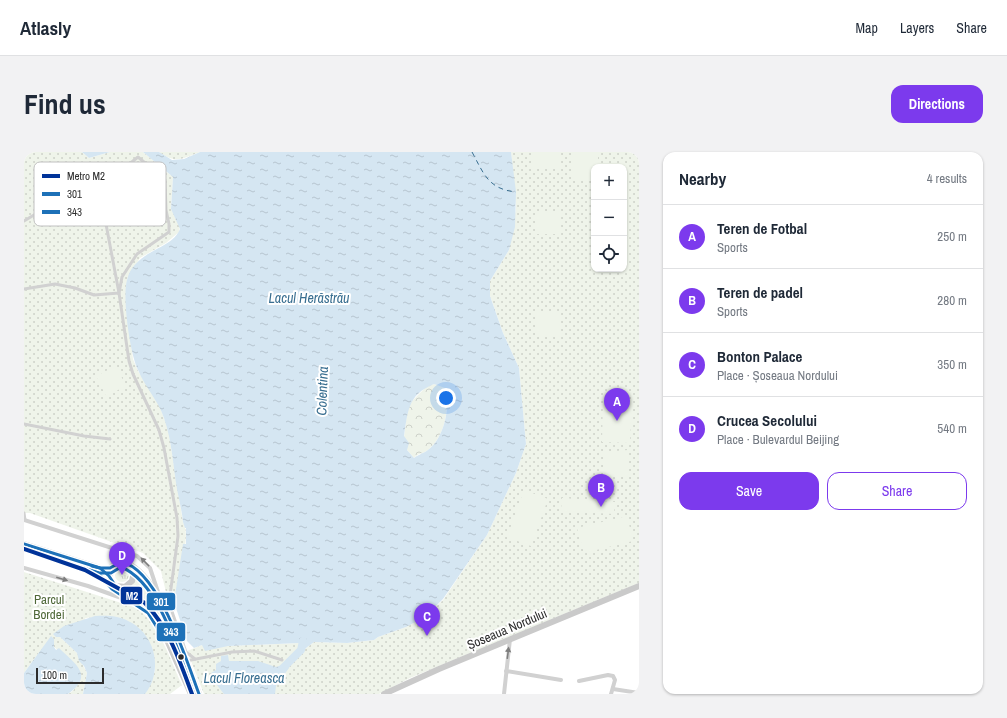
<!DOCTYPE html>
<html lang="en">
<head>
<meta charset="utf-8">
<style>
	:root { --surface:#fff; --page:#f2f2f3; --text:#1f2937; --muted:#747a83; --line:#e0e1e3; --accent:#7c3aed }
	body { margin:0; font-family:"Archivo Narrow",sans-serif; background:var(--page); color:var(--text) }
	.controls { position:absolute; right:12px; top:12px; display:grid; overflow:hidden; border-radius:8px; box-shadow:0 1px 3px #0004 }
	.controls button { width:36px; height:36px; display:grid; place-items:center; padding:0; border:0; border-bottom:1px solid var(--line); background:var(--surface); color:var(--text); font:20px sans-serif }
	.scale { position:absolute; left:12px; bottom:10px; width:68px; box-sizing:border-box; padding-left:4px; border:2px solid #2c2c2c; border-top:0; font-size:11px; line-height:14px; white-space:nowrap; color:#2c2c2c; -webkit-text-stroke:3px #fff; paint-order:stroke }
	.you { position:absolute; left:422px; top:246px; width:14px; height:14px; margin:-10px; border:3px solid #fff; border-radius:50%; background:#1a73e8; box-shadow:0 0 0 6px #1a73e833 }
	.badge { display:grid; place-items:center; width:26px; height:26px; border-radius:50%; background:var(--accent); color:#fff; font-size:13px; font-weight:700 }
	.pin { position:absolute; translate:-50% -33px; filter:drop-shadow(0 1px 2px #0008) }
	.pin::after { content:''; position:absolute; top:21px; width:14px; height:12px; background:inherit; clip-path:polygon(0 0,100% 0,50% 100%) }
	.list { margin:0; padding:0; list-style:none }
	h2 { display:flex; justify-content:space-between; align-items:center; height:52px; margin:0; padding:0 16px; font-size:17px }
	h2 small { font-size:13px; font-weight:400; color:var(--muted) }
	.list li { display:grid; grid-template-columns:26px 1fr auto; gap:12px; align-items:center; box-sizing:border-box; height:64px; padding:0 16px; border-top:1px solid var(--line) }
	.list b { display:block; font-size:15px; white-space:nowrap }
	.list p { margin:0; font-size:13px; white-space:nowrap; color:var(--muted) }
	.list em { font-size:13px; font-style:normal; color:var(--muted) }
	.actions { display:flex; gap:8px; padding:12px 16px }
	.actions a { flex:1; padding:9px 0; border:1px solid var(--accent); border-radius:12px; text-align:center; font-size:14px; color:var(--accent) }
	.actions .main { background:var(--accent); color:#fff }
	.icon { flex:none; width:22px; height:22px; fill:none; stroke:currentColor; stroke-width:2; stroke-linecap:round; stroke-linejoin:round }
	.map { position:relative; flex:none; width:615px; height:542px; overflow:hidden; border-radius:12px }
	header { display:flex; align-items:center; gap:24px; box-sizing:border-box; height:56px; padding:0 20px; background:var(--surface); border-bottom:1px solid var(--line) }
	header strong { font-size:19px }
	nav { display:flex; gap:22px; margin-inline-start:auto; font-size:14px }
	.intro { display:flex; align-items:center; justify-content:space-between; box-sizing:border-box; height:96px; padding:0 24px }
	h1 { margin:0; font-size:28px }
	.button { padding:10px 18px; border-radius:12px; background:var(--accent); color:#fff; font-size:14px; font-weight:700 }
	main { display:flex; gap:24px; padding:0 24px }
	aside { flex:1; background:var(--surface); border-radius:12px; box-shadow:0 1px 3px #0004 }
	.map>svg:first-child { display:block }
	.grass { fill:url(#grass-tufts) }
	.forest { fill:url(#forest-crowns) }
	.park { fill:url(#park-dots); fill-rule:evenodd }
	.pitch { fill:#eff4ea }
	.water { fill:url(#water-ripples); fill-rule:evenodd }
	.lines { fill:none; stroke-linecap:round; stroke-linejoin:round }
	.river { stroke:#d5e6f2; stroke-width:8 }
	.ferry { stroke:#386e90; stroke-width:1; stroke-dasharray:5 4; stroke-linecap:butt }
	.pedestrian { stroke:#d1d1d1; stroke-width:3 }
	.minor { stroke:#d1d1d1; stroke-width:4 }
	.secondary { stroke:#cacaca; stroke-width:6 }
	.bus-1-casing { stroke:#fff; stroke-width:6 }
	.bus-2-casing { stroke:#fff; stroke-width:6 }
	.bus-1 { stroke:#1d71b8; stroke-width:3 }
	.bus-2 { stroke:#1d71b8; stroke-width:3 }
	.metro-1-casing { stroke:#fff; stroke-width:7 }
	.metro-1 { stroke:#039; stroke-width:4 }
	.oneway { fill:#7e7e7e }
	.bus-dot { fill:#2c2c2c; stroke:#fff; stroke-width:1.5 }
	.labels { text-anchor:middle; dominant-baseline:central; stroke-width:4; stroke-linejoin:round; paint-order:stroke }
	.park-label { font-size:13px; fill:#4f6838; stroke:#fff }
	.street-label { font-size:13px; fill:#2c2c2c; stroke:#fff }
	.water-label { font-size:14px; font-style:italic; fill:#386e90; stroke:#fff }
	.key { fill:#fff; stroke:#c0c0c0; stroke-width:1 }
	.key-label { font-size:11px; fill:#2c2c2c }
	.line-badge { stroke:#fff; stroke-width:1.5 }
	.badge-label { font-size:11px; text-anchor:middle; font-weight:bold; fill:#fff }
</style>
</head>
<body>
<header>
<strong>Atlasly</strong>
<nav><a>Map</a><a>Layers</a><a>Share</a></nav>
</header>
<div class="intro"><h1>Find us</h1><a class="button">Directions</a></div>
<main>
<div class="map">
<svg width="615" height="542" viewBox="0 0 615 542">
	<defs>
		<pattern id="grass-tufts" width="24" height="20" patternUnits="userSpaceOnUse"><rect width="24" height="20" fill="#eff4ea"/><path d="M3 7l-1-3M5 7V3M7 7l1-3M15 17l-1-3M17 17v-4M19 17l1-3" fill="none" stroke="#cdd1c9"/></pattern>
		<pattern id="forest-crowns" width="20" height="18" patternUnits="userSpaceOnUse"><rect width="20" height="18" fill="#eff4ea"/><path d="M2 6a3 3 0 1 1 6 0M12 15a3 3 0 1 1 6 0" fill="none" stroke="#cdd1c9"/></pattern>
		<pattern id="park-dots" width="8" height="8" patternUnits="userSpaceOnUse"><rect width="8" height="8" fill="#eff4ea"/><path d="M2 2h.1M6 6h.1" fill="none" stroke="#cdd1c9" stroke-width="1.8" stroke-linecap="round"/></pattern>
		<pattern id="water-ripples" width="26" height="14" patternUnits="userSpaceOnUse"><rect width="26" height="14" fill="#d5e6f2"/><path d="M2 4q2-2 4 0t4 0M15 11q2-2 4 0t4 0" fill="none" stroke="#b7c5d0"/></pattern>
	</defs>
	<rect width="100%" height="100%" fill="#fff"/>
	<!-- grass -->
	<g class="grass">
		<circle cx="98" cy="423" r="7"/>
		<path d="M112,424L131,450L136,464L126,452L103,437L109,432Z"/>
	</g>
	<!-- forest -->
	<path class="forest" d="M410,232L421,235C427,255 420,289 401,300C396,302 394,302 390,306L383,298L380,285L384,253L402,235Z"/>
	<!-- park -->
	<g class="park">
		<path d="M0,0H58L65,6L86,0H119L149,25L147,57L156,74L155,80L142,91L116,106L103,128L102,147L109,207L114,219L133,248L144,276L159,370C168,382 153,432 150,450L144,449L137,419L119,401L6,361H0Z"/>
		<path d="M135,0H176C158,7 151,12 135,0Z"/>
		<path d="M487,0H615V431L386,526L355,542H180L163,499L178,493L204,494L275,491L278,499L290,490L323,491L350,488L354,485L382,475L401,465L419,448L463,383L492,321L502,292L495,216L479,181L466,144V129L485,98L492,56ZM570,15H600V117H570Z"/>
		<path d="M0,420L110,455C135,469 146,508 158,533L146,542H121L131,519L130,503L97,466L78,464L62,466L36,485L53,501L63,521L59,542H44L50,538L49,510L30,495V487L14,502L0,521Z"/>
	</g>
	<!-- pitch -->
	<g class="pitch">
		<rect x="507" y="0" width="28" height="16"/>
		<path d="M552,0H577V2H574V15H570V27H549V2L552,3Z"/>
		<path d="M536,60L537,82H513V61Z"/>
		<path d="M512,159H536L535,184H512Z"/>
		<path d="M92,214L102,234L82,244L72,224Z"/>
		<path d="M579,247L608,248L606,291L578,290Z"/>
		<path d="M604,298L605,324L580,325L579,300Z"/>
		<path d="M500,338L524,347L507,394L483,385Z"/>
		<path d="M538,346L591,350L590,362L537,359Z"/>
		<path d="M603,364L609,389L560,401L553,376Z"/>
	</g>
	<!-- water -->
	<g class="water">
		<path d="M58,0H86L65,6Z"/>
		<path d="M119,0H135L148,8L160,7L176,0H487L492,40L491,75L485,98L466,129V144L479,181L495,216L502,292L492,321L463,383L419,447L401,465L382,475L354,485L350,488L323,491L290,490L278,499L275,497L277,493L275,491L204,494L181,499L178,493L170,496L163,489L150,450L159,392H162V376H161L159,370C158,359 155,348 153,337C149,313 148,289 140,266C134,248 121,235 114,218C106,202 98,145 103,128C110,98 148,98 156,77L147,57L149,25ZM410,232L421,236C427,255 420,289 401,300C397,302 394,303 390,306L383,298L385,291L380,284C384,260 383,243 410,232Z"/>
		<path d="M71,464C84,463 97,464 108,471C132,485 139,520 121,542H59L63,521L60,514L55,509L53,501L36,485H32L29,482L40,474Z"/>
		<path d="M27,484L30,487V495L32,498L35,496C51,512 71,523 44,542H0V521Z"/>
		<path d="M204,503L205,509H234L252,515L261,512L265,516L252,534L251,542H200L189,528L187,521L192,518V512L197,509V504Z"/>
	</g>
	<g class="lines">
		<!-- river -->
		<path class="river" d="M255,520L277,498L279,489"/>
		<!-- ferry -->
		<path class="ferry" d="M448,0C460,22 464,37 492,40"/>
		<!-- pedestrian -->
		<g class="pedestrian">
			<path d="M0,69L45,42L57,37L78,34L114,5L141,28L142,58L145,72V80L113,102L98,125L95,141L105,209L109,222L135,278L140,296L153,366L154,384L145,451L162,500L171,507"/>
			<path d="M0,137L31,132L51,136L70,143L95,141L75,35"/>
			<path d="M0,272L60,284L86,287"/>
			<path d="M0,361L1,368"/>
			<path d="M162,509L208,500L230,499L258,508"/>
		</g>
		<!-- minor -->
		<g class="minor">
			<path d="M0,368L113,404L126,416L135,443"/>
			<path d="M93,398L100,410"/>
			<path d="M90,413L93,397"/>
			<path d="M0,416L64,434L117,453"/>
			<path d="M482,519L537,528"/>
			<path d="M555,529L584,523L589,524L591,528L587,542"/>
			<path d="M589,537L615,541"/>
			<path d="M480,542L486,487"/>
		</g>
		<!-- secondary -->
		<g class="secondary">
			<path d="M0,392L76,416H87"/>
			<path d="M92,434L101,435L108,429L110,420L105,413"/>
			<path d="M167,542L131,461L91,433L86,427V418C89,412 94,409 101,411C135,420 162,510 175,542"/>
			<path d="M360,542L415,517L615,434"/>
		</g>
		<defs>
			<g id="bus-1">
				<path d="M0,392L76,416H86L97,410C134,416 163,510 175,542"/>
				<path d="M68,414L76,416L85,424L91,433L128,457L138,475"/>
			</g>
			<g id="bus-2">
				<path d="M0,397L75,421H87L97,415C136,430 156,506 170,542"/>
				<path d="M67,419L74,421L88,437L124,461L134,477"/>
			</g>
		</defs>
		<!-- bus-1 casing -->
		<use href="#bus-1" class="bus-1-casing"/>
		<!-- bus-2 casing -->
		<use href="#bus-2" class="bus-2-casing"/>
		<!-- bus-1 -->
		<use href="#bus-1" class="bus-1"/>
		<!-- bus-2 -->
		<use href="#bus-2" class="bus-2"/>
		<defs>
			<path id="metro-1" d="M0,397L61,418L121,451C145,476 156,510 168,542"/>
		</defs>
		<!-- metro-1 casing -->
		<use href="#metro-1" class="metro-1-casing"/>
		<!-- metro-1 -->
		<use href="#metro-1" class="metro-1"/>
	</g>
	<!-- one-way arrows -->
	<defs><path id="oneway-solid" d="M-6-.8H1V-3.2L6.5 0L1 3.2V.8H-6Z"/></defs>
	<g class="oneway">
		<use href="#oneway-solid" transform="translate(121 410) rotate(-134)"/>
		<use href="#oneway-solid" transform="translate(38 427) rotate(16)"/>
		<use href="#oneway-solid" transform="translate(484 501) rotate(-83)"/>
	</g>
	<!-- markers -->
	<circle class="bus-dot" cx="157" cy="505" r="3.5"/>
	<g class="labels">
		<!-- park labels -->
		<g class="park-label">
			<text x="25" y="447">Parcul<tspan x="25" dy="15">Bordei</tspan></text>
		</g>
		<!-- street labels -->
		<g class="street-label">
			<text transform="translate(483 477) rotate(-23)">Șoseaua Nordului</text>
		</g>
		<!-- water labels -->
		<g class="water-label">
			<text x="285" y="146">Lacul Herăstrău</text>
			<text transform="translate(298 239) rotate(-88)">Colentina</text>
			<text x="220" y="526">Lacul Floreasca</text>
		</g>
	</g>
	<!-- legend -->
	<rect x="10" y="10" width="132" height="64" rx="6" class="key"/>
	<rect x="18" y="22" width="18" height="4" fill="#039"/>
	<rect x="18" y="40" width="18" height="4" fill="#1d71b8"/>
	<rect x="18" y="58" width="18" height="4" fill="#1d71b8"/>
	<g class="key-label">
		<text x="43" y="28">Metro M2</text>
		<text x="43" y="46">301</text>
		<text x="43" y="64">343</text>
	</g>
	<g class="line-badge">
		<rect x="96" y="434" width="23" height="19" rx="4" fill="#039"/>
		<rect x="122" y="440" width="30" height="19" rx="4" fill="#1d71b8"/>
		<rect x="132" y="470" width="30" height="20" rx="4" fill="#1d71b8"/>
	</g>
	<g class="badge-label">
		<text x="108" y="448">M2</text>
		<text x="137" y="454">301</text>
		<text x="147" y="484">343</text>
	</g>
</svg>
<div class="controls">
<button>+</button>
<button>−</button>
<button><svg class="icon" aria-label="locate" viewBox="0 0 24 24"><circle cx="12" cy="12" r="6"/><path d="M12 2v4M12 18v4M2 12h4M18 12h4"/></svg></button>
</div>
<div class="scale">100 m</div>
<div class="you"></div>
<div class="pin badge" style="left:593px;top:269px">A</div>
<div class="pin badge" style="left:577px;top:355px">B</div>
<div class="pin badge" style="left:403px;top:484px">C</div>
<div class="pin badge" style="left:98px;top:423px">D</div>
</div>
<aside>
<h2>Nearby<small>4 results</small></h2>
<ul class="list">
<li><span class="badge">A</span><div><b>Teren de Fotbal</b><p>Sports</p></div><em>250 m</em></li>
<li><span class="badge">B</span><div><b>Teren de padel</b><p>Sports</p></div><em>280 m</em></li>
<li><span class="badge">C</span><div><b>Bonton Palace</b><p>Place · Șoseaua Nordului</p></div><em>350 m</em></li>
<li><span class="badge">D</span><div><b>Crucea Secolului</b><p>Place · Bulevardul Beijing</p></div><em>540 m</em></li>
</ul>
<div class="actions"><a class="main">Save</a><a>Share</a></div>
</aside>
</main>
</body>
</html>
